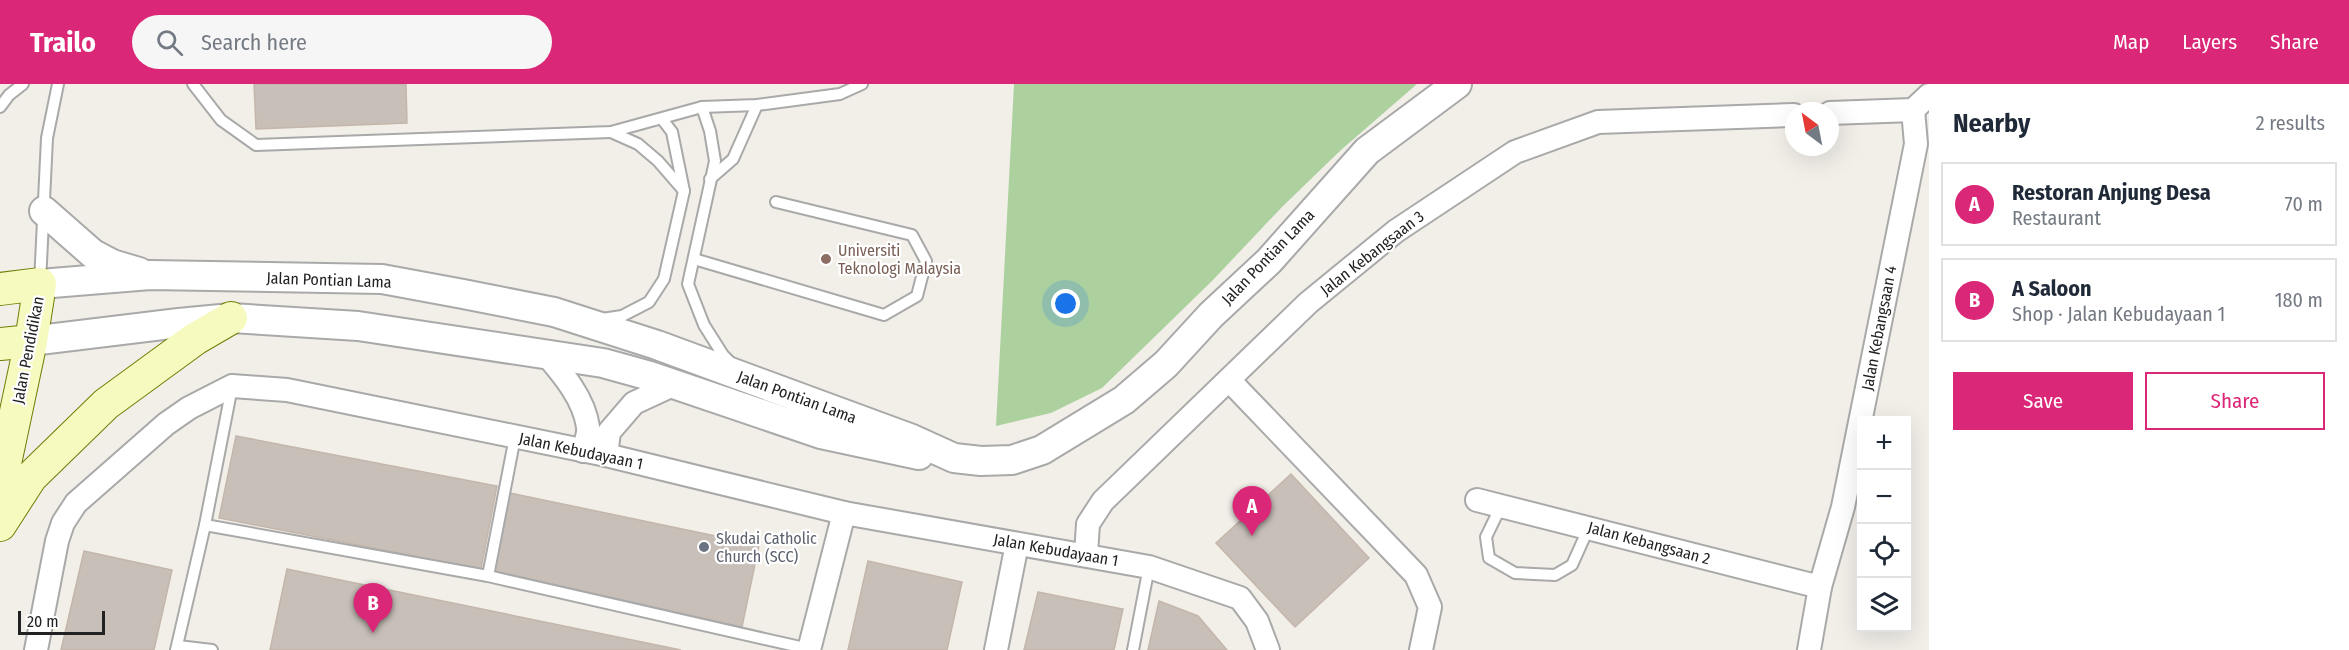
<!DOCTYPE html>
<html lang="en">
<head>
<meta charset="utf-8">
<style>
	:root { --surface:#fff; --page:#f6f6f7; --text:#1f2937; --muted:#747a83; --line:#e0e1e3; --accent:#db2777 }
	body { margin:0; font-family:"Fira Sans Condensed",sans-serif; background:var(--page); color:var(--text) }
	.controls { position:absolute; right:18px; bottom:18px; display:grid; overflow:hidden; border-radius:0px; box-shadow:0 6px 24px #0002 }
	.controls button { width:54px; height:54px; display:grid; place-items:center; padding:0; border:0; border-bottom:2px solid var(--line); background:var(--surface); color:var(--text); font:30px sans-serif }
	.compass { position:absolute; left:1785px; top:18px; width:54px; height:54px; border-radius:50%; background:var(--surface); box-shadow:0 6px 24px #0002; rotate:328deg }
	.scale { position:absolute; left:18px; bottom:15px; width:87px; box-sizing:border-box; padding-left:6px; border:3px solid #222; border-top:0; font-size:16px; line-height:21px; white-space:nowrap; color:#222; -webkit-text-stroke:4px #fff; paint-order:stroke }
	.you { position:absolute; left:1066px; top:220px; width:21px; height:21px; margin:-15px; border:4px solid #fff; border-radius:50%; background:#1a73e8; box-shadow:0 0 0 9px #1a73e833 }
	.badge { display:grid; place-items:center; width:39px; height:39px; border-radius:50%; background:var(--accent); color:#fff; font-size:20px; font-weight:700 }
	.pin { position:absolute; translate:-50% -50px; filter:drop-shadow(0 2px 3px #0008) }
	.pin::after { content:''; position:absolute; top:32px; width:21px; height:18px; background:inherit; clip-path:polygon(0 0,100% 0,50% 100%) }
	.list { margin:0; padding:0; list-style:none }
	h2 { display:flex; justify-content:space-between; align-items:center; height:78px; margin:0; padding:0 24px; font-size:26px }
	h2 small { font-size:20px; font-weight:400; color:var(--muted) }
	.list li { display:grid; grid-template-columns:39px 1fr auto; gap:18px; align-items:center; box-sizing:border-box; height:84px; margin:0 12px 12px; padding:0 12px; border:2px solid var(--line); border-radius:0px }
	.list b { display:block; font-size:22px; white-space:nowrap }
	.list p { margin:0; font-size:20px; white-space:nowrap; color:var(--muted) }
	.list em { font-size:20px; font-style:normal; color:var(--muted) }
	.actions { display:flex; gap:12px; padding:18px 24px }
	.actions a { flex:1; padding:14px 0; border:2px solid var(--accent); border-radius:0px; text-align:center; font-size:21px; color:var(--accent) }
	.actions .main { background:var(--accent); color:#fff }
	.icon { flex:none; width:33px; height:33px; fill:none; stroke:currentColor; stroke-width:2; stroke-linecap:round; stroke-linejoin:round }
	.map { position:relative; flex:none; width:1929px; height:566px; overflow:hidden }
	header { display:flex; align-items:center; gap:36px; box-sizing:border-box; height:84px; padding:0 30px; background:var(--accent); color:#fff }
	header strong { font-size:28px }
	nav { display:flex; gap:33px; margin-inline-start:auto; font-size:21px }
	.search { width:420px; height:54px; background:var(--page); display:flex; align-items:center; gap:15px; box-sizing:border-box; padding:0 21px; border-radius:33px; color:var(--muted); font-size:22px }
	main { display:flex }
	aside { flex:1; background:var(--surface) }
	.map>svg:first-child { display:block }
	.forest { fill:#add19e }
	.building { fill:#c7bfb8; stroke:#c4b6ab; stroke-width:1.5 }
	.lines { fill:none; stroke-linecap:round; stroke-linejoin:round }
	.service-casing { stroke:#a9a9a9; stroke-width:14 }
	.minor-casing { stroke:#a9a9a9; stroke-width:26 }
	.tertiary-casing { stroke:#a9a9a9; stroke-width:32 }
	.secondary-casing { stroke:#707d05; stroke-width:34 }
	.service { stroke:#fff; stroke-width:10 }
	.minor { stroke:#fff; stroke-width:22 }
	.tertiary { stroke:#fff; stroke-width:28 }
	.secondary { stroke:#f7fabf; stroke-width:32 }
	.education-dot { fill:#8d6e63; stroke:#fff; stroke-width:2 }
	.worship-dot { fill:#6b7280; stroke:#fff; stroke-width:2 }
	.labels { text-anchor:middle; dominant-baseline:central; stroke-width:4.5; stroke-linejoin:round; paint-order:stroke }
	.education-label { font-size:16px; fill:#785e54; stroke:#fff; text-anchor:start }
	.street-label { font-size:16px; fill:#222; stroke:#fff }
	.worship-label { font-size:16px; fill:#5b616d; stroke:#fff; text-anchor:start }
</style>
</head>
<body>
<header>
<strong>Trailo</strong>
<div class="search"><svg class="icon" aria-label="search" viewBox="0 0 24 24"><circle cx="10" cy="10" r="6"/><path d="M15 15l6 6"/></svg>Search here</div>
<nav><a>Map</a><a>Layers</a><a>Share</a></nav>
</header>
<main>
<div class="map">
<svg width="1929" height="566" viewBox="0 0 1929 566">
	<rect width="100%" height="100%" fill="#f2efe9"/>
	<!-- forest -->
	<path class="forest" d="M1014,0H1417L1341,66L1282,123L1212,197L1102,304L1051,329L996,342Z"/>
	<!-- building -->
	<g class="building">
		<path d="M254,0H406L407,39L256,45Z"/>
		<path d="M236,352L497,402L481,485L219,434Z"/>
		<path d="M1291,390L1369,474L1295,543L1216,459Z"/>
		<path d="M510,409L759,461L742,543L492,491Z"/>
		<path d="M84,467L172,486L154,566H61Z"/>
		<path d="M868,477L962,498L947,566H848Z"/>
		<path d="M287,485L681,566H270Z"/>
		<path d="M1038,508L1123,525L1114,566H1024Z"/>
		<path d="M1159,517L1198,532L1227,566H1148Z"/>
	</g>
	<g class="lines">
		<defs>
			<g id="service">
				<path d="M193,0L221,36L256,61L611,48L702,23L757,21L840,10L862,0"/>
				<path d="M0,23L9,11L23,0"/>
				<path d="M702,23L710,47L715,77L688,200L704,241L723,271L731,279"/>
				<path d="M611,48L638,60L658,77L684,107"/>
				<path d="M710,95L733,75L757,21"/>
				<path d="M694,175L884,231L917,212L926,177L912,151L776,118"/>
				<path d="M40,199L47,54L58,0"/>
				<path d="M602,235L622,232L649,218L664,195L684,107L672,48L662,35"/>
				<path d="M1501,422L1486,453L1489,474L1515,489L1555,491L1572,481L1589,443"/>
				<path d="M205,441L488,492L809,565"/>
				<path d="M488,492L515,353"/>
				<path d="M178,562L212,566"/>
				<path d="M176,566L205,441L232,303"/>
				<path d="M1133,566L1149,483"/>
			</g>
			<g id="minor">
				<path d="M1830,29L1913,26L1929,11"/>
				<path d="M544,268C562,289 584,314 588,343C589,350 585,360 583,367"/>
				<path d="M1229,296L1416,491L1430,523L1421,566"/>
				<path d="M606,371L609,348L634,319L675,300"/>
				<path d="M1477,416L1820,503"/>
				<path d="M1086,470L1088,440L1103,417L1308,219L1396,147L1515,68L1598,38L1794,31"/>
				<path d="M36,566L57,457L63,439L76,419L166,340L189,324L232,302L287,306L606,371L844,429L1149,483L1240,514L1257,537L1268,566"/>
				<path d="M809,566L844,429"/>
				<path d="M996,566L1017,460"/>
				<path d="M1809,566L1820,503L1843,423L1916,60L1913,26"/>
			</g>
			<g id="tertiary">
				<path d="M44,127L93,170L112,180L139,188"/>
				<path d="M40,200L150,191L382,195L463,210L554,228L657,261L912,355L954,374L981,377L1012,376L1042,366L1124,316L1166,280L1211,231L1269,177L1367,67L1457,0"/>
				<path d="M31,257L179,239L231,234L358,242L603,279L650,292L821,350L919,371"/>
			</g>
			<g id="secondary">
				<path d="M0,205L40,200L31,257L0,403"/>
				<path d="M0,260L31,257"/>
				<path d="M0,441L31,393L106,320L195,255L231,234"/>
			</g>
		</defs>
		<!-- service casing -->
		<use href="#service" class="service-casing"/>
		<!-- minor casing -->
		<use href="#minor" class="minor-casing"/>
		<!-- tertiary casing -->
		<use href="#tertiary" class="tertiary-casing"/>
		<!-- secondary casing -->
		<use href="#secondary" class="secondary-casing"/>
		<!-- service -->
		<use href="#service" class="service"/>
		<!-- minor -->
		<use href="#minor" class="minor"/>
		<!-- tertiary -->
		<use href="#tertiary" class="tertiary"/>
		<!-- secondary -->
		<use href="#secondary" class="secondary"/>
	</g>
	<!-- markers -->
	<circle class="education-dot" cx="826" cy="175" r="6"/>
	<circle class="worship-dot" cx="704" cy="463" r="6"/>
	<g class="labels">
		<!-- education labels -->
		<g class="education-label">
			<text x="838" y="166">Universiti<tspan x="838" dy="18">Teknologi Malaysia</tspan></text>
		</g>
		<!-- street labels -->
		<g class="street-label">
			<text transform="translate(1372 169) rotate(-38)">Jalan Kebangsaan 3</text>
			<text transform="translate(1268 173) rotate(-46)">Jalan Pontian Lama</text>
			<text transform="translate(329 196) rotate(2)">Jalan Pontian Lama</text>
			<text transform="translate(1879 244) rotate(-79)">Jalan Kebangsaan 4</text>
			<text transform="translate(28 266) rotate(-79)">Jalan Pendidikan</text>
			<text transform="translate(797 313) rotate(20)">Jalan Pontian Lama</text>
			<text transform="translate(581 367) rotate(12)">Jalan Kebudayaan 1</text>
			<text transform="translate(1649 459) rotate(15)">Jalan Kebangsaan 2</text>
			<text transform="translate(1056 466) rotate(10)">Jalan Kebudayaan 1</text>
		</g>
		<!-- worship labels -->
		<g class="worship-label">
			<text x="716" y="454">Skudai Catholic<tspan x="716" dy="18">Church (SCC)</tspan></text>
		</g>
	</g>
</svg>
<div class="controls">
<button>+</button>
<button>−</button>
<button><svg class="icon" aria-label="locate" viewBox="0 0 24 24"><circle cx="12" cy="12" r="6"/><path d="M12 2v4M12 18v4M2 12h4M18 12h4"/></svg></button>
<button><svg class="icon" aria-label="layers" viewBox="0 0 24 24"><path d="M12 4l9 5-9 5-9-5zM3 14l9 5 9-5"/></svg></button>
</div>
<svg class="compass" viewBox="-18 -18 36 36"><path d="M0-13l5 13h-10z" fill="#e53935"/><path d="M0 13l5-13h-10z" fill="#747a83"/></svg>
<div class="scale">20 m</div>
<div class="you"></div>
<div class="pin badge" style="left:1252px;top:452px">A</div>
<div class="pin badge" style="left:373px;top:549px">B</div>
</div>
<aside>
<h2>Nearby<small>2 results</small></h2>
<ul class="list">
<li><span class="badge">A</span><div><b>Restoran Anjung Desa</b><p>Restaurant</p></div><em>70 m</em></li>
<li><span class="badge">B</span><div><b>A Saloon</b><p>Shop · Jalan Kebudayaan 1</p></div><em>180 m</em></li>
</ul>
<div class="actions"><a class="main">Save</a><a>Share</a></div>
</aside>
</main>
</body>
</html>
